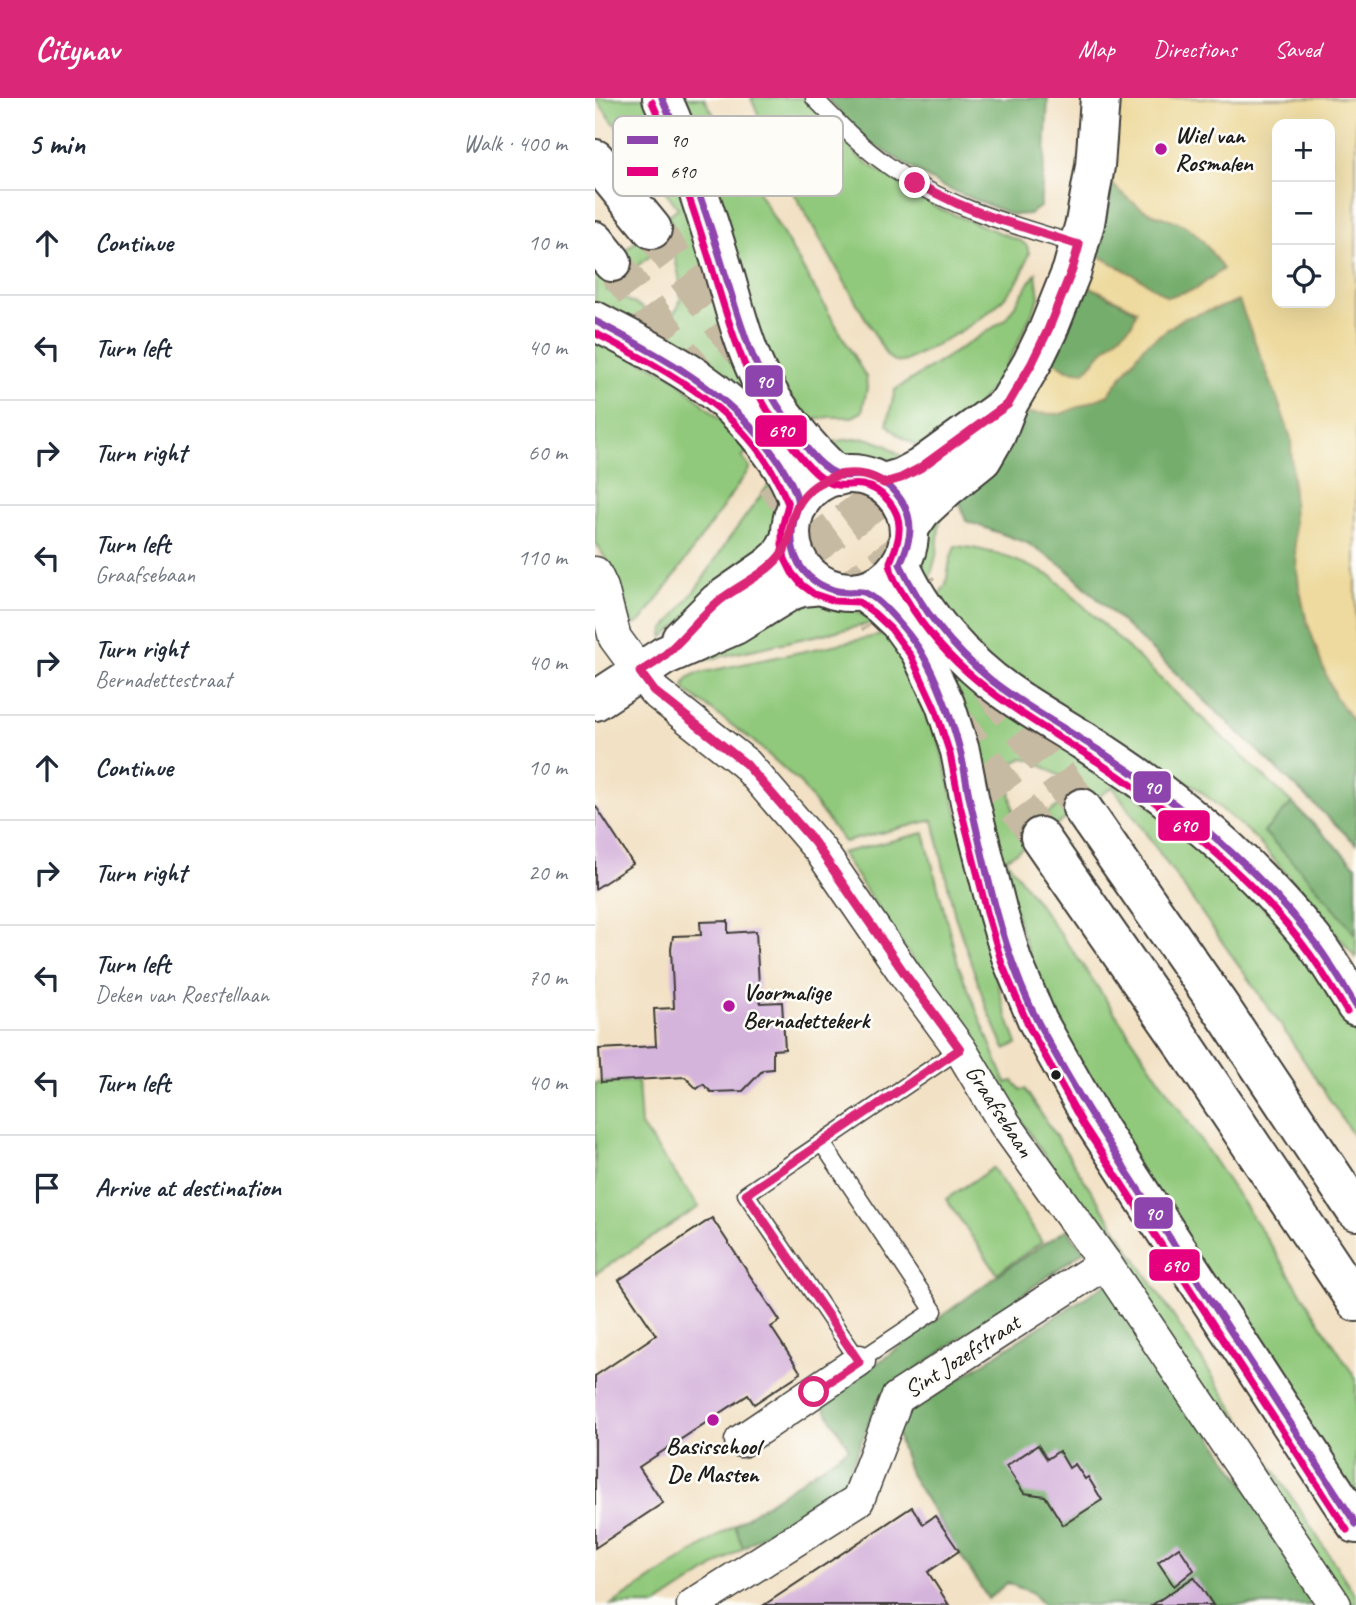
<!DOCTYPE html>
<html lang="en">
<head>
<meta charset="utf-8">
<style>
	:root { --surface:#fff; --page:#f6f6f7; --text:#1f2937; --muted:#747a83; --line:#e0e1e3; --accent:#db2777 }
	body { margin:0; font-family:Caveat,sans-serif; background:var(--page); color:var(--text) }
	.controls { position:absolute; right:21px; top:21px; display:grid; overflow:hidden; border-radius:14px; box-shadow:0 7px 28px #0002 }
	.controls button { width:63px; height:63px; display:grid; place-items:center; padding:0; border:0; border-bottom:2px solid var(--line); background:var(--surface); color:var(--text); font:35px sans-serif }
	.stop { position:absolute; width:21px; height:21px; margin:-16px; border:5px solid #db2777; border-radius:50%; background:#fff }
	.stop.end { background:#db2777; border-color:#fff; box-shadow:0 2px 7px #0008 }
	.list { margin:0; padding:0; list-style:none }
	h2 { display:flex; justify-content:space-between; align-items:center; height:91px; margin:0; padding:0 28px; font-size:30px }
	h2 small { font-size:23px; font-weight:400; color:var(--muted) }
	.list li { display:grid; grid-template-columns:46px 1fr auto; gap:21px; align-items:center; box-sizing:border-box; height:105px; padding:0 28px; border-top:2px solid var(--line) }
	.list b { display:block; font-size:26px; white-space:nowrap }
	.list p { margin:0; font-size:23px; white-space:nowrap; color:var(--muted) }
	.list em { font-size:23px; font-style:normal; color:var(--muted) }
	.icon { flex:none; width:38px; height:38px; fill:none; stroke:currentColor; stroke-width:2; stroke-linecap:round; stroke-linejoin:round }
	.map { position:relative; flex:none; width:761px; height:1507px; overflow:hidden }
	header { display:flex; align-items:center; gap:42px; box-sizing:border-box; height:98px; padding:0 35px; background:var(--accent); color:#fff }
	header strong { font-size:33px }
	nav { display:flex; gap:38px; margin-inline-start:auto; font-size:24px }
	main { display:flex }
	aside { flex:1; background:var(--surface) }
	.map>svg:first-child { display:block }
	.green { fill:#91c97c; stroke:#56724c; stroke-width:2; fill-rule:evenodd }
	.forest { fill:#74ad6c; stroke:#486444; stroke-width:2 }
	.sand { fill:#eeda9e; stroke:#857b5d; stroke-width:2; fill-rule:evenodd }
	.building { fill:#d5b4dc }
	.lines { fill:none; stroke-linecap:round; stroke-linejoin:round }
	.highway-tunnel { stroke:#c7baa2; stroke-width:38; stroke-dasharray:38 19; stroke-linecap:butt }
	.lane-casing { stroke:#3c3a35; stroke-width:19 }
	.street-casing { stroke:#3c3a35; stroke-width:35 }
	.secondary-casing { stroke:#3c3a35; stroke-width:42 }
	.highway-casing { stroke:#3c3a35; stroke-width:42 }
	.lane { stroke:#fff; stroke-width:16 }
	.street { stroke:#fff; stroke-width:32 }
	.secondary { stroke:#fff; stroke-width:38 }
	.highway { stroke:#fff; stroke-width:38 }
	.bus-1-casing { stroke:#fdfcf7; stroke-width:12 }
	.bus-2-casing { stroke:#fdfcf7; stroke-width:12 }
	.bus-1 { stroke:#8e44ad; stroke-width:7 }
	.bus-2 { stroke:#e5007d; stroke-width:7 }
	.route { stroke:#db2777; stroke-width:9 }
	.poi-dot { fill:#b5179e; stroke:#fdfcf7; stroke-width:2.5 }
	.bus-dot { fill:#1c1c1c; stroke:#fdfcf7; stroke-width:2.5 }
	.labels { text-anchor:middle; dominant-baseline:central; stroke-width:5; stroke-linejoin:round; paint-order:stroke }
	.poi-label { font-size:24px; font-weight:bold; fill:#1c1c1c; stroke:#fdfcf7; text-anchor:start }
	.street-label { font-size:24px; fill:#1c1c1c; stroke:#fdfcf7 }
	.key { fill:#fdfcf7; stroke:#bab9b5; stroke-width:2 }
	.key-label { font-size:19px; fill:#1c1c1c }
	.line-badge { stroke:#fdfcf7; stroke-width:2.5 }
	.badge-label { font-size:19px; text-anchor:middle; font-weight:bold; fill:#fff }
</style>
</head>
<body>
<header>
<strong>Citynav</strong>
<nav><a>Map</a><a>Directions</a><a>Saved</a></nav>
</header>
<main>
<aside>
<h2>5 min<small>Walk · 400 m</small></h2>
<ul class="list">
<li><svg class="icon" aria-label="ahead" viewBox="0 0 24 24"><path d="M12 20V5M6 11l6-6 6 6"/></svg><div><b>Continue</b></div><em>10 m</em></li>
<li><svg class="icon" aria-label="left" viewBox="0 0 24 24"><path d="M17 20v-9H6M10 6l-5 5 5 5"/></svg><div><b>Turn left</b></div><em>40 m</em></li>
<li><svg class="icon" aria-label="right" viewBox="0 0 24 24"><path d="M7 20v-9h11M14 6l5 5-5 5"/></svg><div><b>Turn right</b></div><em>60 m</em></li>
<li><svg class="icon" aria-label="left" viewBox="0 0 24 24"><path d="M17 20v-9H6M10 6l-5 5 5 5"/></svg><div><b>Turn left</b><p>Graafsebaan</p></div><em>110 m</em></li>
<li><svg class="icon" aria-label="right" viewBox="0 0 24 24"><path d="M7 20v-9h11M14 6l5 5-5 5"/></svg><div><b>Turn right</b><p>Bernadettestraat</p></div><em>40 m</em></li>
<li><svg class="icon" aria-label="ahead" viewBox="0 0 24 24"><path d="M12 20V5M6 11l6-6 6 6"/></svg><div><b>Continue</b></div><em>10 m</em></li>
<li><svg class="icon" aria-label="right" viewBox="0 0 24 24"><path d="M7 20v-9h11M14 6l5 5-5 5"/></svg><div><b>Turn right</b></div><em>20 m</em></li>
<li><svg class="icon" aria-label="left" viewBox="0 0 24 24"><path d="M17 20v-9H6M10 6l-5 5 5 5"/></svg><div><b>Turn left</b><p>Deken van Roestellaan</p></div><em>70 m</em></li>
<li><svg class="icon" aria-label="left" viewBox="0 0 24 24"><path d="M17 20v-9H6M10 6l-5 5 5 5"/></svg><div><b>Turn left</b></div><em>40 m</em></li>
<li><svg class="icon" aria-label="arrive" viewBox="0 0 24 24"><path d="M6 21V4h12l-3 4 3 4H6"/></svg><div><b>Arrive at destination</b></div></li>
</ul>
</aside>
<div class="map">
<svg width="761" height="1507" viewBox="0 0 761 1507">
	<rect width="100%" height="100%" fill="#fdfcf7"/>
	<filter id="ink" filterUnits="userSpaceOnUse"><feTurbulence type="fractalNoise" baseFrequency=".0143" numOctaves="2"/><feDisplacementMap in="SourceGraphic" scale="14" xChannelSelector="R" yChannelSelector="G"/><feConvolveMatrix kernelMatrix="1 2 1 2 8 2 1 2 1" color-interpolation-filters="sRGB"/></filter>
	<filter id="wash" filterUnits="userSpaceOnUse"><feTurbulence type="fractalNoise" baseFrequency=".00686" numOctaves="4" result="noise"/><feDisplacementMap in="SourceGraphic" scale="28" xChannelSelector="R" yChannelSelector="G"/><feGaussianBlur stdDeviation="1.57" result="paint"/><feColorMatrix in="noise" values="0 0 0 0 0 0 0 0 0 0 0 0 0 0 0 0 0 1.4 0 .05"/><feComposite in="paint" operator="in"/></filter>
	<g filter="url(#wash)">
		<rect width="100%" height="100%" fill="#f2e1c4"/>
		<!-- green -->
		<g class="green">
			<path d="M0,0H52L170,313L0,207V176L83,110ZM75,142C80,162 104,229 58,215L12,192Z"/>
			<path d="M78,0H109L271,279L272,290L267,314L257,319H234L212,323L173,275Z"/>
			<path d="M156,0H208L266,61L340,109L426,143L432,148L434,155C432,161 430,169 427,175C404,219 352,240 311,263C303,266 299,264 292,258L191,81Z"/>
			<path d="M441,175L444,200L419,253L401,284L379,312L329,352C317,344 301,338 292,326L300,292L410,222Z"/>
			<path d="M0,242L77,277L156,350L147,359L155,370L69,493L46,523L40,527L33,519L25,485L0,443Z"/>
			<path d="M271,340L291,347L313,363L288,368L270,363L243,359L222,347L249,342Z"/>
			<path d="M178,381L184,397L179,429L170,451L68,540V534L106,484L133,442Z"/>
			<path d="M345,418L342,454L334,484L322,475L333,425Z"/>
			<path d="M360,448C395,450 427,464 458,479L697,705L669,734L712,778L745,815L761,838V860L708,795L660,740L602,690L499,630L414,587L341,502L351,486L355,462Z"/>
			<path d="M212,502L256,510L283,524L78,569Z"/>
			<path d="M295,535L330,589L389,820L399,871L409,910L422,946L410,951L391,908L360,818L338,722L249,744L204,684L157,642L91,593L89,587L93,580L100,576Z"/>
			<path d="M336,549L593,735L708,849L761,931V1042L687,929L518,689L411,761L487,866L666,1132L761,1281V1407L460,939ZM429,660L437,662L487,691L423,736L412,677C416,668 419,663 429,660Z"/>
			<path d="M329,735L363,866L411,985L418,983L426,992L430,991L761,1498V1507H752L246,755Z"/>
			<path d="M43,983L46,1028L104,1109L0,1176V985Z"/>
			<path d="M398,1070L447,1144L402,1175L351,1101Z"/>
			<path d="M140,1427L148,1450L62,1507H16Z"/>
		</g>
		<!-- forest -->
		<g class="forest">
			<path d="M231,0H453L450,57L445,109L434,116L418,117L346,88L273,43Z"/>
			<path d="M516,85C529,97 540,108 556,115C568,120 582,121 592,129C608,139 618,156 628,171L601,191L572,199L546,181L497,154L514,104Z"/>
			<path d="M486,184L542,213L537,226L512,249L489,274L472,272L454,260Z"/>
			<path d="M644,203L682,300L696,340L700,450L704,488L711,520L727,567L740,598L761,627V746L469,469L432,445L371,423L362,396L426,315L513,297L549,248L587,221Z"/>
			<path d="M697,705L761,768V838C734,800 701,767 669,734Z"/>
			<path d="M472,1131L489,1153L295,1290L283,1301L251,1383L148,1450L140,1427L254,1350L227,1306L411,1171Z"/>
			<path d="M512,1185L727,1500L715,1507H448L436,1494L412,1485L393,1501L315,1376L298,1324Z"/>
		</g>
		<!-- sand -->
		<path class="sand" d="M521,0H761V627L740,598L727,567L711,520L704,488L700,450L696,340L682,300L644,203L587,221L549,248L513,297L466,316L426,315L454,260L472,272L489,274L512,249L537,226L542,212L486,184L497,154L546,181L572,199L601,191L628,171C617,156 608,139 592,129C582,121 568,120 556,115C540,108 529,97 516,85L521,50ZM682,26H735V205H682Z"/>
		<g id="blocks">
			<!-- building -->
			<g class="building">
				<path d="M0,707L38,766L0,791Z"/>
				<path d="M133,823V835L161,833L165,905L187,904L190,951L178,952V971L168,972L148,993L116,994L108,986L102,991L90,979L6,984L4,951L61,948L59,911L79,910L76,851L78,838L106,837L105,824Z"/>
				<path d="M117,1120L185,1223L176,1229L206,1275L159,1306L153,1297L44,1369L68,1405L0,1450V1278L61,1237L24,1182Z"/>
				<path d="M443,1347L452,1361L464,1353L474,1370L480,1366L490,1381L493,1379L507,1402L468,1427L450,1398L429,1395L411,1368Z"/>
				<path d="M317,1409L328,1426L340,1418L364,1453L333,1474L354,1507H169Z"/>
				<path d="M584,1449L599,1472L579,1488L563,1464Z"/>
				<path d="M599,1479L618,1507H557Z"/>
			</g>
		</g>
	</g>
	<g filter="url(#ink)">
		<use href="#blocks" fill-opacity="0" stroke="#3c3a35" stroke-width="2"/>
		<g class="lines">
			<!-- highway-tunnel -->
			<g class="highway-tunnel">
				<path d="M57,131L152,258"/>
				<path d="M17,164L106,283"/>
				<path d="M221,352L325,492"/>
				<path d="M179,382L283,522"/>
				<path d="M394,585L487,710"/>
				<path d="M355,618L445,739"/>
			</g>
			<defs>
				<g id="lane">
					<path d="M219,0C242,23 264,47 291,66C347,108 418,127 484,147"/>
					<path d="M227,1045L339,1213L264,1263L151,1096L365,951"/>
				</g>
				<g id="street">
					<path d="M0,475L7,490L20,540L59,593L151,666L225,752L312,879L365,951L410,1026L510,1165L740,1507"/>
					<path d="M146,1343L264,1263"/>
					<path d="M98,1507L263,1402L302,1300L510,1165"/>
				</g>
				<g id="secondary">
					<circle cx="255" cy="435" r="59"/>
					<path d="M289,385L306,380L325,370L413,306"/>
					<path d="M315,429L326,413L351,390L387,361L401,337L413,306L437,265L453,232L477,172L490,125L500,68L505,0"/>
					<path d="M86,541L123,504L175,468L186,458L196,439"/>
					<path d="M0,603L69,558L140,527L195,493L207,489L226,487"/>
				</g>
				<g id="highway">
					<path d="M67,0C91,52 108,107 125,161C137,200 146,241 164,278C173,297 186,315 199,331C213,349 226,364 243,378"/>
					<path d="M0,61L57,131"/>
					<path d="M0,143L17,164"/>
					<path d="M0,223C66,258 123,283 170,345C185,364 197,382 204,406"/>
					<path d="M305,466C325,515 370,565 413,595C437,612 464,627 489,643C524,665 557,688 589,714C635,750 680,796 717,841C733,861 747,886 761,908"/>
					<path d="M267,493L286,507L304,524L325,553L350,606L365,653L375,704L403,815L417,862L443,924L498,1022L761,1426"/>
					<path d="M487,710L626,910L761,1113"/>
					<path d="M445,739L582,936L761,1204"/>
				</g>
			</defs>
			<!-- lane casing -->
			<use href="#lane" class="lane-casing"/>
			<!-- street casing -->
			<use href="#street" class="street-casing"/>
			<!-- secondary casing -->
			<use href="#secondary" class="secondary-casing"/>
			<!-- highway casing -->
			<use href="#highway" class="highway-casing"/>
			<!-- lane -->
			<use href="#lane" class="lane"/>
			<!-- street -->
			<use href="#street" class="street"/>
			<!-- secondary -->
			<use href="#secondary" class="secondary"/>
			<!-- highway -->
			<use href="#highway" class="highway"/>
			<defs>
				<g id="bus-1">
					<path d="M67,0C90,52 108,105 125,159C142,215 157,272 191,320C204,339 219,365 240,375C250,381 260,375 271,377C295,382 315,406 315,431C315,443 310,455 305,466C326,511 357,550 396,582C421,602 449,618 476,635C506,653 536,673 564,694C623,739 680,790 724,850C737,868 749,888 761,908"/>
					<path d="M0,223C60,255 119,285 164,338C178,355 192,373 200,394C205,407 202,409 199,422C195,437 197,453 204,466C214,483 233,494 253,494C256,494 266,493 268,494C285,499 315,537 325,552C342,580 358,624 366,656C370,673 372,691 376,707C393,781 409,860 445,928C487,1007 537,1082 586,1157C644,1247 703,1336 761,1426"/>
				</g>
				<g id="bus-2">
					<path d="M57,4C80,55 97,107 114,160C132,218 147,276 182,327C196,346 211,370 231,383C244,391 254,385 267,387C288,390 306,413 304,433C304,444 299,454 295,464C295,477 305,491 312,502C362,587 443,623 521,676C553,698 584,722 613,748C650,780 686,816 715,856C728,874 740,894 752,914"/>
					<path d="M0,235C75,274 158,317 191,401L193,406L187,430V447L190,461L197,475L207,487L219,496L240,503L264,504L279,515L296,531L316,558L340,610L355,656L365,707L393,818L407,866L434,929L489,1028L752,1432"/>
				</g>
			</defs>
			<!-- bus-1 casing -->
			<use href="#bus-1" class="bus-1-casing"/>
			<!-- bus-2 casing -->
			<use href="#bus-2" class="bus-2-casing"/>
			<!-- bus-1 -->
			<use href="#bus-1" class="bus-1"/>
			<!-- bus-2 -->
			<use href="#bus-2" class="bus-2"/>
		</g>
	</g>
	<g class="lines" filter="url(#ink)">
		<!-- route -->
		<path class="route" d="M219,1294L264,1264L151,1096L365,951L312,879L219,744L151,666L59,593L45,574C54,568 64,563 71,556C90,539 105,519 124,503C143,488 169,477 184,459C197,444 193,435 198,419C207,389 239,371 269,377C276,378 283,382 289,385L306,380L325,370L413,306L437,265L453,232L477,172L484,147L393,118L361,105L320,85"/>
	</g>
	<!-- markers -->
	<g class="poi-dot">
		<circle cx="566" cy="51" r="7"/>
		<circle cx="134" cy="908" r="7"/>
		<circle cx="118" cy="1322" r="7"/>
	</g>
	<circle class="bus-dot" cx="461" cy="977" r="6"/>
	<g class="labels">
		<!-- poi labels -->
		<g class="poi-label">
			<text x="580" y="37">Wiel van<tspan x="580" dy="28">Rosmalen</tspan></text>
			<text x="148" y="894">Voormalige<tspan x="148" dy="28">Bernadettekerk</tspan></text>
			<text x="118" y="1348" text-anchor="middle">Basisschool<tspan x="118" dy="28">De Masten</tspan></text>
		</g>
		<!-- street labels -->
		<g class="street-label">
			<text transform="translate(405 1013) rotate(57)">Graafsebaan</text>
			<text transform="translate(367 1258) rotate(-33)">Sint Jozefstraat</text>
		</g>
	</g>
	<!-- legend -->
	<rect x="18" y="18" width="230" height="80" rx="10" class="key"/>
	<rect x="32" y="38" width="31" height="8" fill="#8e44ad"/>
	<rect x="32" y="69" width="31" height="9" fill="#e5007d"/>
	<g class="key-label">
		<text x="75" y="49">90</text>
		<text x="75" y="80">690</text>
	</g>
	<g class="line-badge">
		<rect x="149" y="266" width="40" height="34" rx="7" fill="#8e44ad"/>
		<rect x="159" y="316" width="54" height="34" rx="7" fill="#e5007d"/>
		<rect x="537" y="672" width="40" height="34" rx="7" fill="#8e44ad"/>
		<rect x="562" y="711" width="54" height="33" rx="7" fill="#e5007d"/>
		<rect x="538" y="1098" width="41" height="34" rx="7" fill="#8e44ad"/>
		<rect x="553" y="1150" width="53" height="34" rx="7" fill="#e5007d"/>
	</g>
	<g class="badge-label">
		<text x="169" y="290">90</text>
		<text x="186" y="339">690</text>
		<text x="557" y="696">90</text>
		<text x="589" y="734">690</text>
		<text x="558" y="1122">90</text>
		<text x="580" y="1174">690</text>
	</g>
</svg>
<div class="controls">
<button>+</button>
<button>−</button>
<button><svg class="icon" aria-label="locate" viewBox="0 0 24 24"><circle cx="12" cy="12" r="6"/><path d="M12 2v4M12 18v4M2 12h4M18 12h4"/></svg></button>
</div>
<div class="stop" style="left:219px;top:1294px"></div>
<div class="stop end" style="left:320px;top:85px"></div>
</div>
</main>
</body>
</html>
